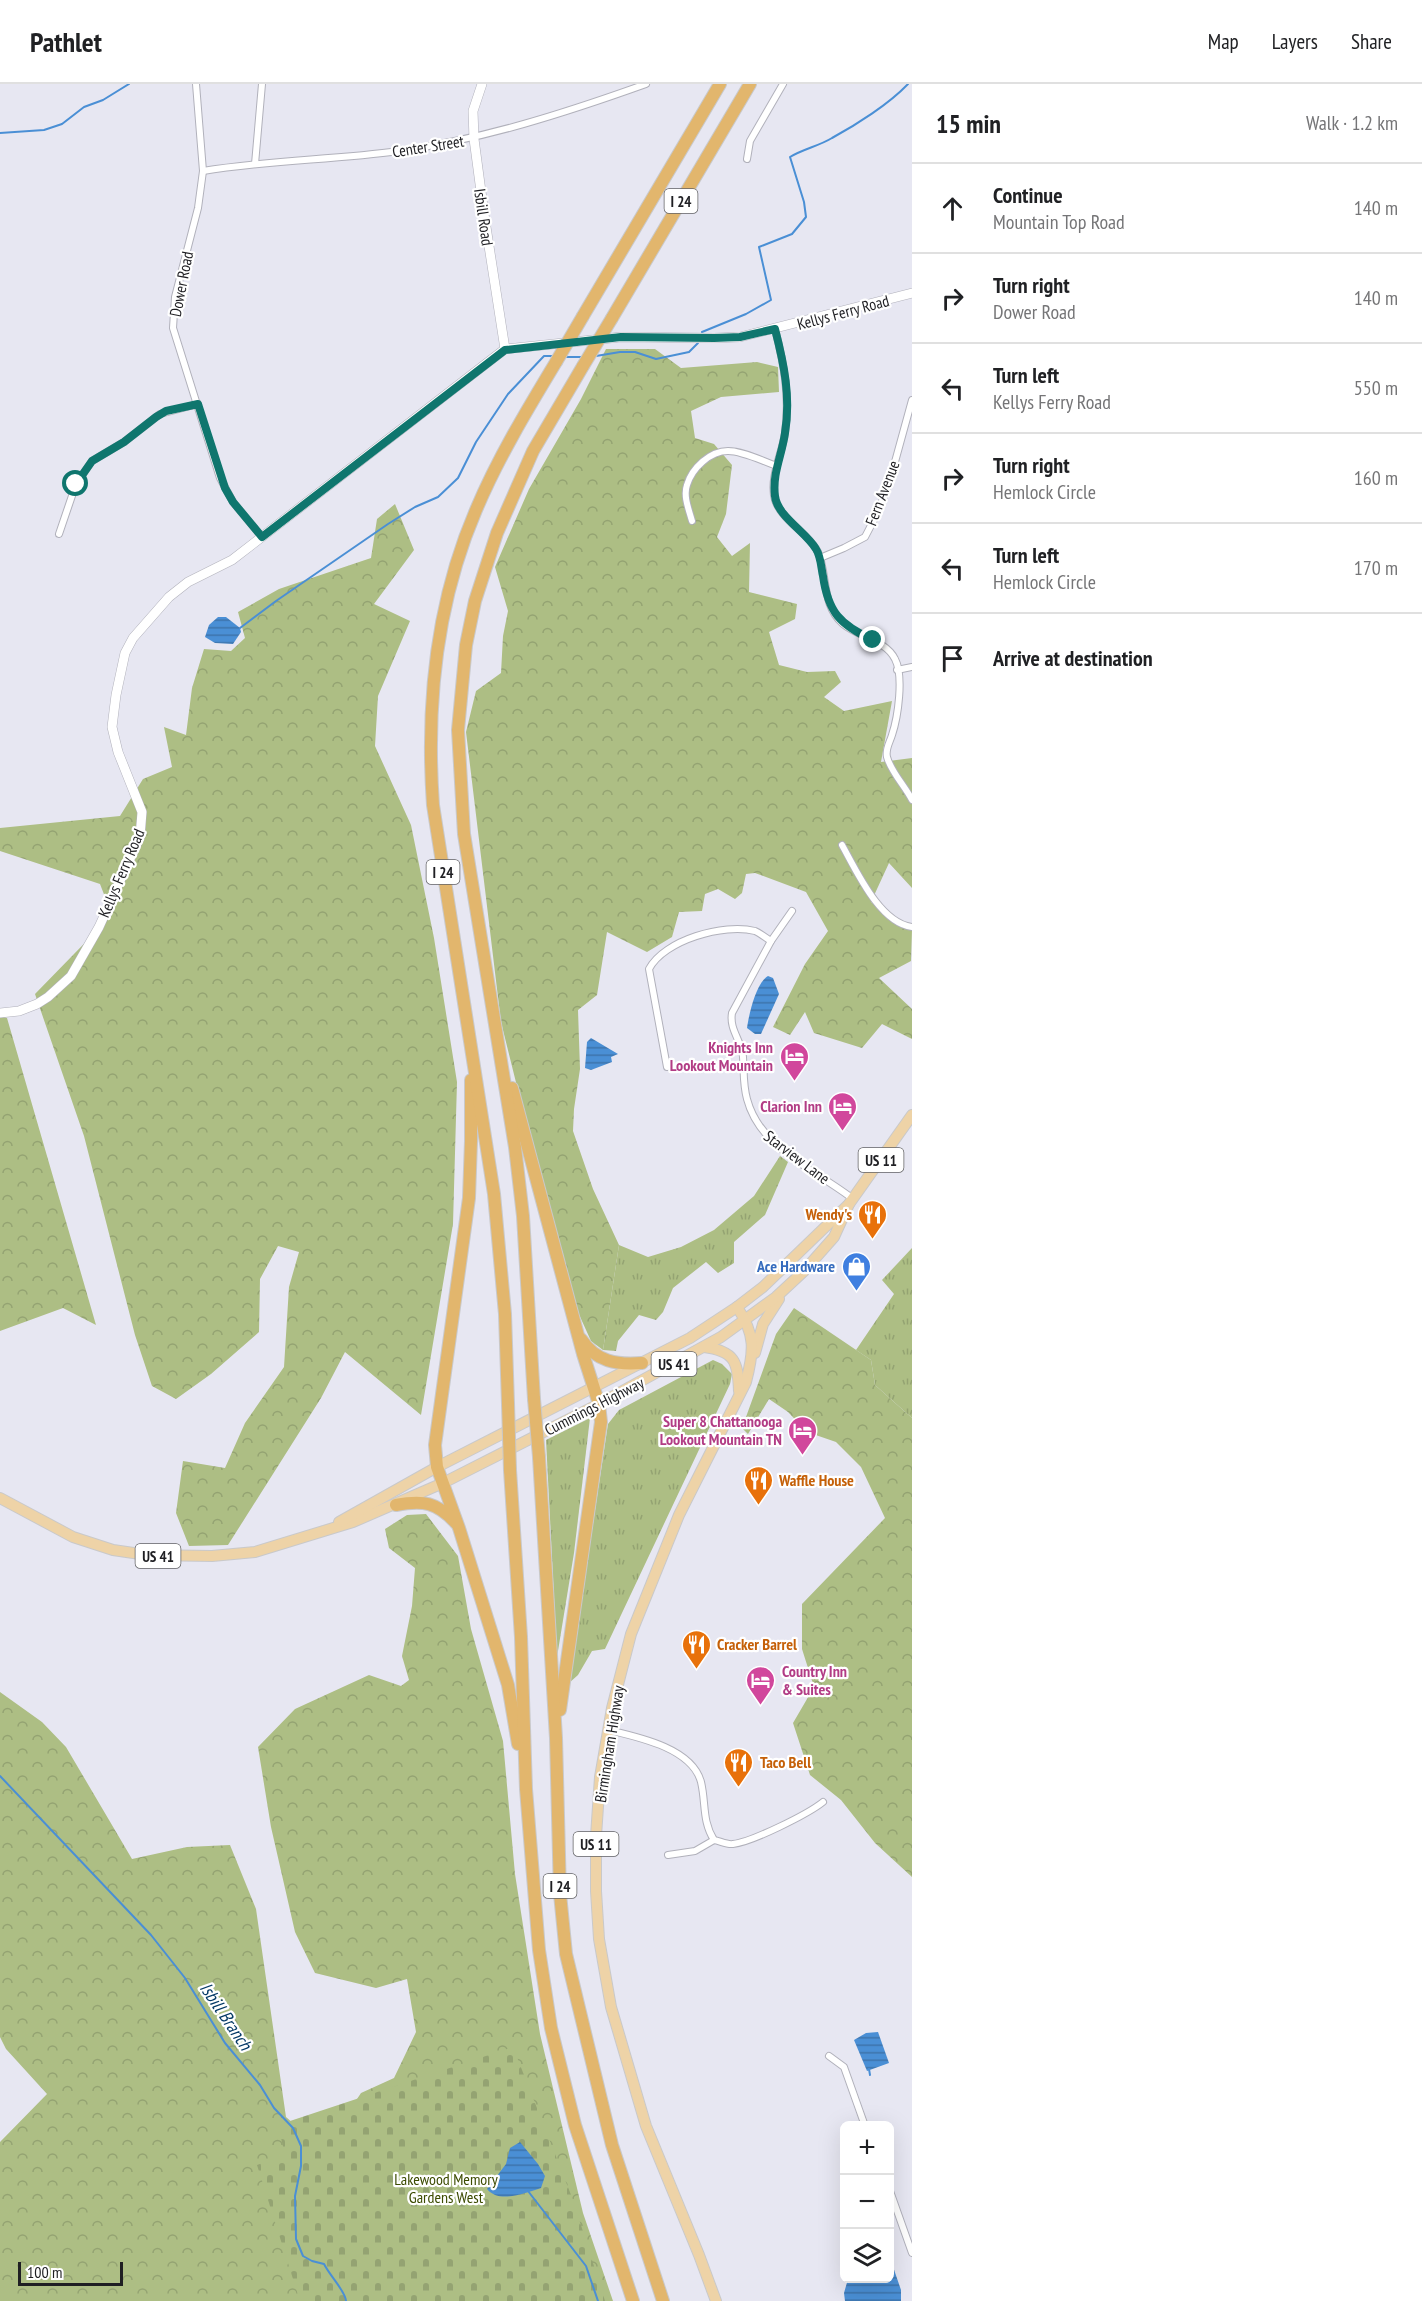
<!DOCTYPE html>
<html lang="en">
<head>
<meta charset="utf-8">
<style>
	:root { --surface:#fff; --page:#f2f2f2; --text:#202124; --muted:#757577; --line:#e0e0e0 }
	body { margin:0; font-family:"PT Sans Narrow",sans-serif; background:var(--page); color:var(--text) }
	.controls { position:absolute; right:18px; bottom:18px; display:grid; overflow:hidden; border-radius:9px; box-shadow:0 6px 24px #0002 }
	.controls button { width:54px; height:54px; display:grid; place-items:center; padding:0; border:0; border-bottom:2px solid var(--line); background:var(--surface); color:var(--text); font:30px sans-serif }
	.scale { position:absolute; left:18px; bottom:15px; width:105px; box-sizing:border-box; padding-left:6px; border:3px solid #1f1f23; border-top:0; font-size:16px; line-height:21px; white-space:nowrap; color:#1f1f23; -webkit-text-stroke:4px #fff; paint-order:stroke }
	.stop { position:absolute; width:18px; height:18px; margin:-14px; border:4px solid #0f766e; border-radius:50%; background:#fff }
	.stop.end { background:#0f766e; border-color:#fff; box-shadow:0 2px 6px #0008 }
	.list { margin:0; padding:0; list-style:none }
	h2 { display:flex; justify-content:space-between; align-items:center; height:78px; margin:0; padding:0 24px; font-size:26px }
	h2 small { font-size:20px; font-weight:400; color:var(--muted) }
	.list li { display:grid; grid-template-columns:39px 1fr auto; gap:18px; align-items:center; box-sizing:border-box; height:90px; padding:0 24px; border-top:2px solid var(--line) }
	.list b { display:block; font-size:22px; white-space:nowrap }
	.list p { margin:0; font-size:20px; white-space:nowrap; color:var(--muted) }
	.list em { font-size:20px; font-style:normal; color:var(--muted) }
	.icon { flex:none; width:33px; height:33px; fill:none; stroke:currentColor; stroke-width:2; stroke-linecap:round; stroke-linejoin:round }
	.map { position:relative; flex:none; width:912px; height:2217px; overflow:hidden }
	header { display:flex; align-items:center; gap:36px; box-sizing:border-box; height:84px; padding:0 30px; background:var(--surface); border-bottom:2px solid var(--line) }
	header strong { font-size:28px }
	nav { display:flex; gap:33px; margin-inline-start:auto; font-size:21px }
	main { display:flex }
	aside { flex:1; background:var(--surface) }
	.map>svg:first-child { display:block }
	.grass { fill:url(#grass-tufts) }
	.forest { fill:url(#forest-crowns) }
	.cemetery { fill:url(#cemetery-stones) }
	.water { fill:url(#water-rules) }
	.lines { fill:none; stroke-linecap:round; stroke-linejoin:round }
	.stream { stroke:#4a8fd5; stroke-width:2 }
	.street-casing { stroke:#b1b1bb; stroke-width:8 }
	.secondary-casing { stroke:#b1b1bb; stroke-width:10 }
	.primary-casing { stroke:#c9c9ca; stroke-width:12 }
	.highway-casing { stroke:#c9c9ca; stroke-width:14 }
	.street { stroke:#fff; stroke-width:6 }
	.secondary { stroke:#fff; stroke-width:9 }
	.primary { stroke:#eed3a7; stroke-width:10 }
	.highway { stroke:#e2b66d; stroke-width:12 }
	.highway-bridge-casing { stroke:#c9c9ca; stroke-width:14; stroke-linecap:butt }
	.highway-bridge { stroke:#e2b66d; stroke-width:12 }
	.route { stroke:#0f766e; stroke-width:8 }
	.labels { text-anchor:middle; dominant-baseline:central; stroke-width:4.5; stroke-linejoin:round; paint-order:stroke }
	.shield { fill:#fff; stroke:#626265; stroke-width:1.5 }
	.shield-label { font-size:15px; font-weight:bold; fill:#1f1f23 }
	.street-label { font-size:16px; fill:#1f1f23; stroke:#fff }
	.hotel-label { font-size:16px; font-weight:bold; fill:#b23c85; stroke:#fff; text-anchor:end }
	.food-label { font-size:16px; font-weight:bold; fill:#c56008; stroke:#fff; text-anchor:start }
	.shop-label { font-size:16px; font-weight:bold; fill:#366cbe; stroke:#fff; text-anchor:end }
	.park-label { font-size:16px; fill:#3c4b00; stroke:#fff }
	.water-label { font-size:18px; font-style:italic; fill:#043966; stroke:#fff }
</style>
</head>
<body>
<header>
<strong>Pathlet</strong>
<nav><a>Map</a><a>Layers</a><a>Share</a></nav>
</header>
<main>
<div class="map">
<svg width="912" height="2217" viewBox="0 0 912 2217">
	<defs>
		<pattern id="grass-tufts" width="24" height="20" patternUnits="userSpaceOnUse" patternTransform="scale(1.5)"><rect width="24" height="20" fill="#adbe84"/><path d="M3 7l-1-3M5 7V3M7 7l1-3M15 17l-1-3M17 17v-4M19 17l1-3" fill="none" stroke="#94a372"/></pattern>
		<pattern id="forest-crowns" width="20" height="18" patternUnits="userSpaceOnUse" patternTransform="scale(1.5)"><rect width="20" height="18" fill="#adbe84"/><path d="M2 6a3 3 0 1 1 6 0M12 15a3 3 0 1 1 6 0" fill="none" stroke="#94a372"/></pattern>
		<pattern id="cemetery-stones" width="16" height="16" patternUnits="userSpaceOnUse" patternTransform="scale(1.5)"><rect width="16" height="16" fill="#adbe84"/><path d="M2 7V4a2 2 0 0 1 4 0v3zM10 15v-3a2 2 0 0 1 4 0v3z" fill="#94a372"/></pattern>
		<pattern id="water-rules" width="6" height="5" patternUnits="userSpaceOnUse" patternTransform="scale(1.5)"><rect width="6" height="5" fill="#4a8fd5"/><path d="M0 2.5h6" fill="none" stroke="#3d74ac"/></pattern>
	</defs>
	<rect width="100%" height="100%" fill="#e7e7f2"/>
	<!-- grass -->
	<g class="grass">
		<path d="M780,1072L788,1078L765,1131L734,1158V1179L718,1189L706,1178L673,1204L663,1228L656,1236L639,1231L618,1257L616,1267L603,1266L619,1161L648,1173L681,1163L714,1146L754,1112Z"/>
		<path d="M912,1164V1334L875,1301L871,1276L856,1266L894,1210L882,1196Z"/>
		<path d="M713,1276L722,1280L732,1290L730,1300L605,1565L592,1567L578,1591L569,1599L608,1340L619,1326Z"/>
		<path d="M590,1334L574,1469L557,1573L546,1356Z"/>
	</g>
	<!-- forest -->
	<g class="forest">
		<path d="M606,265H655L681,284L757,278L778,283L779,308L721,313L691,327L695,354L714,360L732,381L726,430L717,453L732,472L750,459L749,508L797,520L795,535L769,548L779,581L807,588L835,587L841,598L824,613L844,627L892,617L881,678L912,674V804L889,779L871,818L912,846L911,877L879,894L912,925V955L882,940L862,964L814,949L805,928L790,951L773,943L805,880L828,847L806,808L755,789L746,790L742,809L735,815L718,805L705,810L702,827L679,828L672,853L647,868L607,848L597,911L578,926L580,985L574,1025L573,1047L593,1105L619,1161L603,1266L591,1257L577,1226L562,1167L540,1095L501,938L466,648L476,607L501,589L503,552L508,527L495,483L529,405L581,315Z"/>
		<path d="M395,420L414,466L374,520L410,537L378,612L375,662L411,741L434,854L457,998L453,1140L421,1331L345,1268L321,1314L228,1461L189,1462L176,1429L183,1377L225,1384L245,1339L284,1283L289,1203L299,1168L278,1162L260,1195L259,1248L211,1290L176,1315L152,1302L135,1251L84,1052L35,910L112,831L100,800L0,767V744L120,732L143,695L172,683L164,643L186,651L192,604L204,565L231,567L245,554L238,528L279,505L371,474L377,435Z"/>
		<path d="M0,932L7,934L96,1241L63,1224L0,1247Z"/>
		<path d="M794,1224L871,1276L875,1301L912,1334V1793L875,1759L841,1716L810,1691L793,1639L814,1603L802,1565V1520L885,1434L861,1383L836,1358L807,1348L788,1328L769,1315L748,1350L742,1344L776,1250Z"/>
		<path d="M426,1430L458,1472L471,1545L503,1657L515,1790L540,1950L583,2129L613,2217H519L341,2039L361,2009L394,1994L416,1948L407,1895L376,1904L315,1889L295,1848L271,1743L258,1663L295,1625L369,1591L401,1602L409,1596L402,1572L412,1522L415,1484L389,1464L385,1445L407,1431Z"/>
		<path d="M0,1608L42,1638L66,1663L132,1775L187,1763L230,1761L256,1825L286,2033L319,2062L355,2217H0V2058L47,2010L6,1965L0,1953Z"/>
	</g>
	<!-- cemetery -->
	<path class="cemetery" d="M513,1963L573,2116L605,2217H300L257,2081L285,2071L278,2041Z"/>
	<!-- water -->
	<g class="water">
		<path d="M218,533H226L240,544L241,548L233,560L215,559L205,553L209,541Z"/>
		<path d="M768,892L773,894L779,910L761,950H755L747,944C749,930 756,899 768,892Z"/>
		<path d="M591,954L618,970L611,973L612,978L591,986L585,984L587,958Z"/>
		<path d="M878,1948L889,1979L867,1987L854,1956L866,1949Z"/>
		<path d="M520,2058L538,2080L545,2092L541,2104C525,2109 499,2120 487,2105L506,2080L510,2064Z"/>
		<path d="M890,2174L901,2206V2217H845L844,2209L848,2195L890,2194Z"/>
	</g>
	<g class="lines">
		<!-- stream -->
		<g class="stream">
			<path d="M0,49L44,46L62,40L84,23L103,16L129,0"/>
			<path d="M702,248L746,230L771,216L759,163L792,150L806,133L804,118L790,73C803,65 819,62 832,54C856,41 889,20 908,0"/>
			<path d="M596,272L620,268H635L656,275L689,268L698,259"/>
			<path d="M563,273H584"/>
			<path d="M240,544L276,517L388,440L415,423L438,413L458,394L476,358L508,310L544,272H554"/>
			<path d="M0,1692L151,1851L185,1894L225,1959L260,2001L274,2024L293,2044L301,2062V2082L295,2112L296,2155L303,2172L312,2177L324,2180C330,2192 346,2208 346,2217"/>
			<path d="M869,1985L870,1991"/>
			<path d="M528,2107L586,2182L598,2217"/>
		</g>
		<defs>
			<g id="street">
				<path d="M196,0L203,87L198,124L175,213L173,244L220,394L233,418L262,453"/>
				<path d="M747,75L750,57L783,0"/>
				<path d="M255,80L262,0"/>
				<path d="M203,87C267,76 334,76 399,67C484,55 565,29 646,0"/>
				<path d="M775,245C784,280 790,313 785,349C782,370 769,394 775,416C782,437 808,448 818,468C828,491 821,521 843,540C858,553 886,556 895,575C904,592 898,633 892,651C890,658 885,665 887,673C891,688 905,702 912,716"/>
				<path d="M692,437C689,426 683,412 687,401C692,384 710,367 728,367C743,367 762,377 777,382"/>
				<path d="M59,450L76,400L92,377L124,358L160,330L198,320"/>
				<path d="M820,474L844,464L865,453L878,428L890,396L912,316"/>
				<path d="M897,586L912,583"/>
				<path d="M842,761C857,788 880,839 912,843"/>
				<path d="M792,827L771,857L732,929C729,946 742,957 743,973C744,988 743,1001 747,1015C760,1065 816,1086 853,1115"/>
				<path d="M667,983L649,885C664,856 724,839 755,847C760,849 766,854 771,857"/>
				<path d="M608,1646C638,1653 692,1664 701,1698C706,1719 702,1737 714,1756C720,1757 727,1761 733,1760C752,1758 808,1730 823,1718"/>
				<path d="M668,1771L695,1767L714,1756"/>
				<path d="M829,1972L844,1983L865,2042"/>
				<path d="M890,2107L912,2169"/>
			</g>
			<g id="secondary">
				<path d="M482,0L473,27L474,55L484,130L505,265"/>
				<path d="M0,929L19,927L37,920L48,913L71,892L99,843L140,753L142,728L118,668L112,643L116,611L125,569L133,554L169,513L188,498L232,476L505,265L621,253L714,254L740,253L912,209"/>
			</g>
			<g id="primary">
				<path d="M704,1263C735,1267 738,1278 739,1307"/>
				<path d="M755,1269L763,1240L779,1215"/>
				<path d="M0,1414L73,1453L113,1466L147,1471L212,1472L255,1468L353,1438L443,1399L599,1320L721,1253L776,1213L804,1187L834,1153L849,1120"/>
				<path d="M339,1438L437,1383L690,1254L737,1223L763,1203L849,1120L912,1031"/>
				<path d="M716,2217L699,2171L646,2042L611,1923L599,1855L596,1807V1752L600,1693L612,1624L631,1550L679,1431L746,1298C754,1267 756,1251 737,1223"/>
			</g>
			<g id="highway">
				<path d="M583,232L720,0"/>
				<path d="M612,234L750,0"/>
				<path d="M471,996V1057L469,1114L435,1361L437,1383L459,1444L508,1601L518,1660"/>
				<path d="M512,1004L583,1270L599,1320L601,1338L560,1626"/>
				<path d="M581,1255C596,1278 617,1281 642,1279"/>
				<path d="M534,1315L523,1132L515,1063L464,750L458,646L466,561L475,517L497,449L533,367L583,282"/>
				<path d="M508,1320L505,1230L494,1110L433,721C426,621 436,519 476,426C498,374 527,326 556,278"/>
				<path d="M539,1373L556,1654L560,1810L566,1870L612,2061L663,2217"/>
				<path d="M510,1386L521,1553L526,1705L539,1866L551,1944L575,2041L633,2217"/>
				<path d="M396,1421C423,1416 437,1418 456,1439"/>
			</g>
		</defs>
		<!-- street casing -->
		<use href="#street" class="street-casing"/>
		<!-- secondary casing -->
		<use href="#secondary" class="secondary-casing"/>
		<!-- primary casing -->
		<use href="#primary" class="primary-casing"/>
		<!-- highway casing -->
		<use href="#highway" class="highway-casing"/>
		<!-- street -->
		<use href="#street" class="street"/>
		<!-- secondary -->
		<use href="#secondary" class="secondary"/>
		<!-- primary -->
		<use href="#primary" class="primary"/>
		<!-- highway -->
		<use href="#highway" class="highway"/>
		<defs>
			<g id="highway-bridge">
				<path d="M556,278L583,232"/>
				<path d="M583,282L612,234"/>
				<path d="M534,1315L539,1373"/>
				<path d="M508,1320L510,1386"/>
			</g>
		</defs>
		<!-- highway-bridge casing -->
		<use href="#highway-bridge" class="highway-bridge-casing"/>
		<!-- highway-bridge -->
		<use href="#highway-bridge" class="highway-bridge"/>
	</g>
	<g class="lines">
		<!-- route -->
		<path class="route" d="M76,400L92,377L124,358L156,333L166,327L198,320L225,404L233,418L262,453L505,266L621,253L714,254L740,253L775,245C784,280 791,313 785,349C782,371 772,390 775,412C777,432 806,448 816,465C821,473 821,483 823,492C828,528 840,541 873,556"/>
	</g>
	<!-- icons -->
	<defs>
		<symbol id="hotel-pin" viewBox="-11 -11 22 30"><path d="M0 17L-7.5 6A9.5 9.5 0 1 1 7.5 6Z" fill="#d1479c" stroke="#fff"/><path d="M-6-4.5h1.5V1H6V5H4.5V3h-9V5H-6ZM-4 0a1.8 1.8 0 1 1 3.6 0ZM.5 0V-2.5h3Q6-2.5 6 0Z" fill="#fff"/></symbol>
		<symbol id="restaurant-pin" viewBox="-11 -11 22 30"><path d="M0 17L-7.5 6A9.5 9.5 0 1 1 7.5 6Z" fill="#e8710a" stroke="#fff"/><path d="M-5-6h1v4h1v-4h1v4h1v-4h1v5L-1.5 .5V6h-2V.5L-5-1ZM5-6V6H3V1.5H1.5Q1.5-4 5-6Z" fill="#fff"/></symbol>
		<symbol id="shop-pin" viewBox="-11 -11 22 30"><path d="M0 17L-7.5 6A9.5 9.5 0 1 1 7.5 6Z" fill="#3f7fe0" stroke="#fff"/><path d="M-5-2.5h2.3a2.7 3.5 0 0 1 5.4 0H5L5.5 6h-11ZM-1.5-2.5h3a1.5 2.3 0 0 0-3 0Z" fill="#fff"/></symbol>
	</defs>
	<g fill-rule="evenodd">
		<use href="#hotel-pin" x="778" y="956" width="33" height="45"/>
		<use href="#hotel-pin" x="826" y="1006" width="33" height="45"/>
		<use href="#restaurant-pin" x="856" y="1114" width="33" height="45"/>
		<use href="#shop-pin" x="840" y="1166" width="33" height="45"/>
		<use href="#hotel-pin" x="786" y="1330" width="33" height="45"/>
		<use href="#restaurant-pin" x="742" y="1380" width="33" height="45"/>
		<use href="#restaurant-pin" x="680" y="1544" width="33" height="45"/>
		<use href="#hotel-pin" x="744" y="1580" width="33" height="45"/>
		<use href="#restaurant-pin" x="722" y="1662" width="33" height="45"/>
	</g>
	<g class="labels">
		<!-- shield labels -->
		<g class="shield">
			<rect x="664.5" y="105" width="33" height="24" rx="4.5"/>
			<rect x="426.5" y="776" width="33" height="24" rx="4.5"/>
			<rect x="858.5" y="1064" width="45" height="24" rx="4.5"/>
			<rect x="651.5" y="1268" width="45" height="24" rx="4.5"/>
			<rect x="135.5" y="1460" width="45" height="24" rx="4.5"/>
			<rect x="573.5" y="1748" width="45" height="24" rx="4.5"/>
			<rect x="543.5" y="1790" width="33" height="24" rx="4.5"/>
		</g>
		<g class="shield-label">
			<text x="681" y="117">I 24</text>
			<text x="443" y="788">I 24</text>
			<text x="881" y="1076">US 11</text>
			<text x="674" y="1280">US 41</text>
			<text x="158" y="1472">US 41</text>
			<text x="596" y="1760">US 11</text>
			<text x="560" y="1802">I 24</text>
		</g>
		<!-- street labels -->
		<g class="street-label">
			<text transform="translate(428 62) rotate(-9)">Center Street</text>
			<text transform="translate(484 133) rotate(82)">Isbill Road</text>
			<text transform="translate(181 200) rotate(-79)">Dower Road</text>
			<text transform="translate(843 228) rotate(-15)">Kellys Ferry Road</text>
			<text transform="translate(882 409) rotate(-69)">Fern Avenue</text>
			<text transform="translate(121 789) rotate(-67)">Kellys Ferry Road</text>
			<text transform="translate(797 1073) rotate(37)">Starview Lane</text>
			<text transform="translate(594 1322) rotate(-27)">Cummings Highway</text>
			<text transform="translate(609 1660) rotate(-81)">Birmingham Highway</text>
		</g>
		<!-- hotel labels -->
		<g class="hotel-label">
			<text x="773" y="963">Knights Inn<tspan x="773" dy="18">Lookout Mountain</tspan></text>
			<text x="822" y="1022">Clarion Inn</text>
			<text x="782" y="1337">Super 8 Chattanooga<tspan x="782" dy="18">Lookout Mountain TN</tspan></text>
			<text x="782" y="1587" text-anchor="start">Country Inn<tspan x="782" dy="18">&amp; Suites</tspan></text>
		</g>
		<!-- food labels -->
		<g class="food-label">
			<text x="852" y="1130" text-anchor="end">Wendy's</text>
			<text x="779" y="1396">Waffle House</text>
			<text x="717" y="1560">Cracker Barrel</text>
			<text x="760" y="1678">Taco Bell</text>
		</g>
		<!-- shop labels -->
		<g class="shop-label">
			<text x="835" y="1182">Ace Hardware</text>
		</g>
		<!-- park labels -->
		<g class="park-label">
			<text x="446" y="2095">Lakewood Memory<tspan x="446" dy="18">Gardens West</tspan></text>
		</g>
		<!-- water labels -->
		<g class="water-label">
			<text transform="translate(226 1932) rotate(56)">Isbill Branch</text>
		</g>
	</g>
</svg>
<div class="controls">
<button>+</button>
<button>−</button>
<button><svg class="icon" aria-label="layers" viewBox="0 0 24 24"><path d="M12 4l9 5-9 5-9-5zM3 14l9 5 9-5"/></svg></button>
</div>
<div class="scale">100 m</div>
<div class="stop" style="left:76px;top:400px"></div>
<div class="stop end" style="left:873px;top:556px"></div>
</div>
<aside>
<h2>15 min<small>Walk · 1.2 km</small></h2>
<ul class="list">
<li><svg class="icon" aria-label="ahead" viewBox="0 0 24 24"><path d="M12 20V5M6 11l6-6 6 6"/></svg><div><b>Continue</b><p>Mountain Top Road</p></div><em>140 m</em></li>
<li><svg class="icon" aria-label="right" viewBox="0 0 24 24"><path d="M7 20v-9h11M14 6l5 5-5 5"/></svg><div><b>Turn right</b><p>Dower Road</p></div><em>140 m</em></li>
<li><svg class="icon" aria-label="left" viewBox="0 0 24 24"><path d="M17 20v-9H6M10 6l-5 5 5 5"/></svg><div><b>Turn left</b><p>Kellys Ferry Road</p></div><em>550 m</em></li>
<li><svg class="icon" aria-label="right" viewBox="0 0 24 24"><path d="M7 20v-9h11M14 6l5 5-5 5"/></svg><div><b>Turn right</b><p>Hemlock Circle</p></div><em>160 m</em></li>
<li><svg class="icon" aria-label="left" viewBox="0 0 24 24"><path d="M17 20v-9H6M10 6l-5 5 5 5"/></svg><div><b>Turn left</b><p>Hemlock Circle</p></div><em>170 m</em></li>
<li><svg class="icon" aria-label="arrive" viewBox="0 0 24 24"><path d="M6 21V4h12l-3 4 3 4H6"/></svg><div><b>Arrive at destination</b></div></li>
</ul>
</aside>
</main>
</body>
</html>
